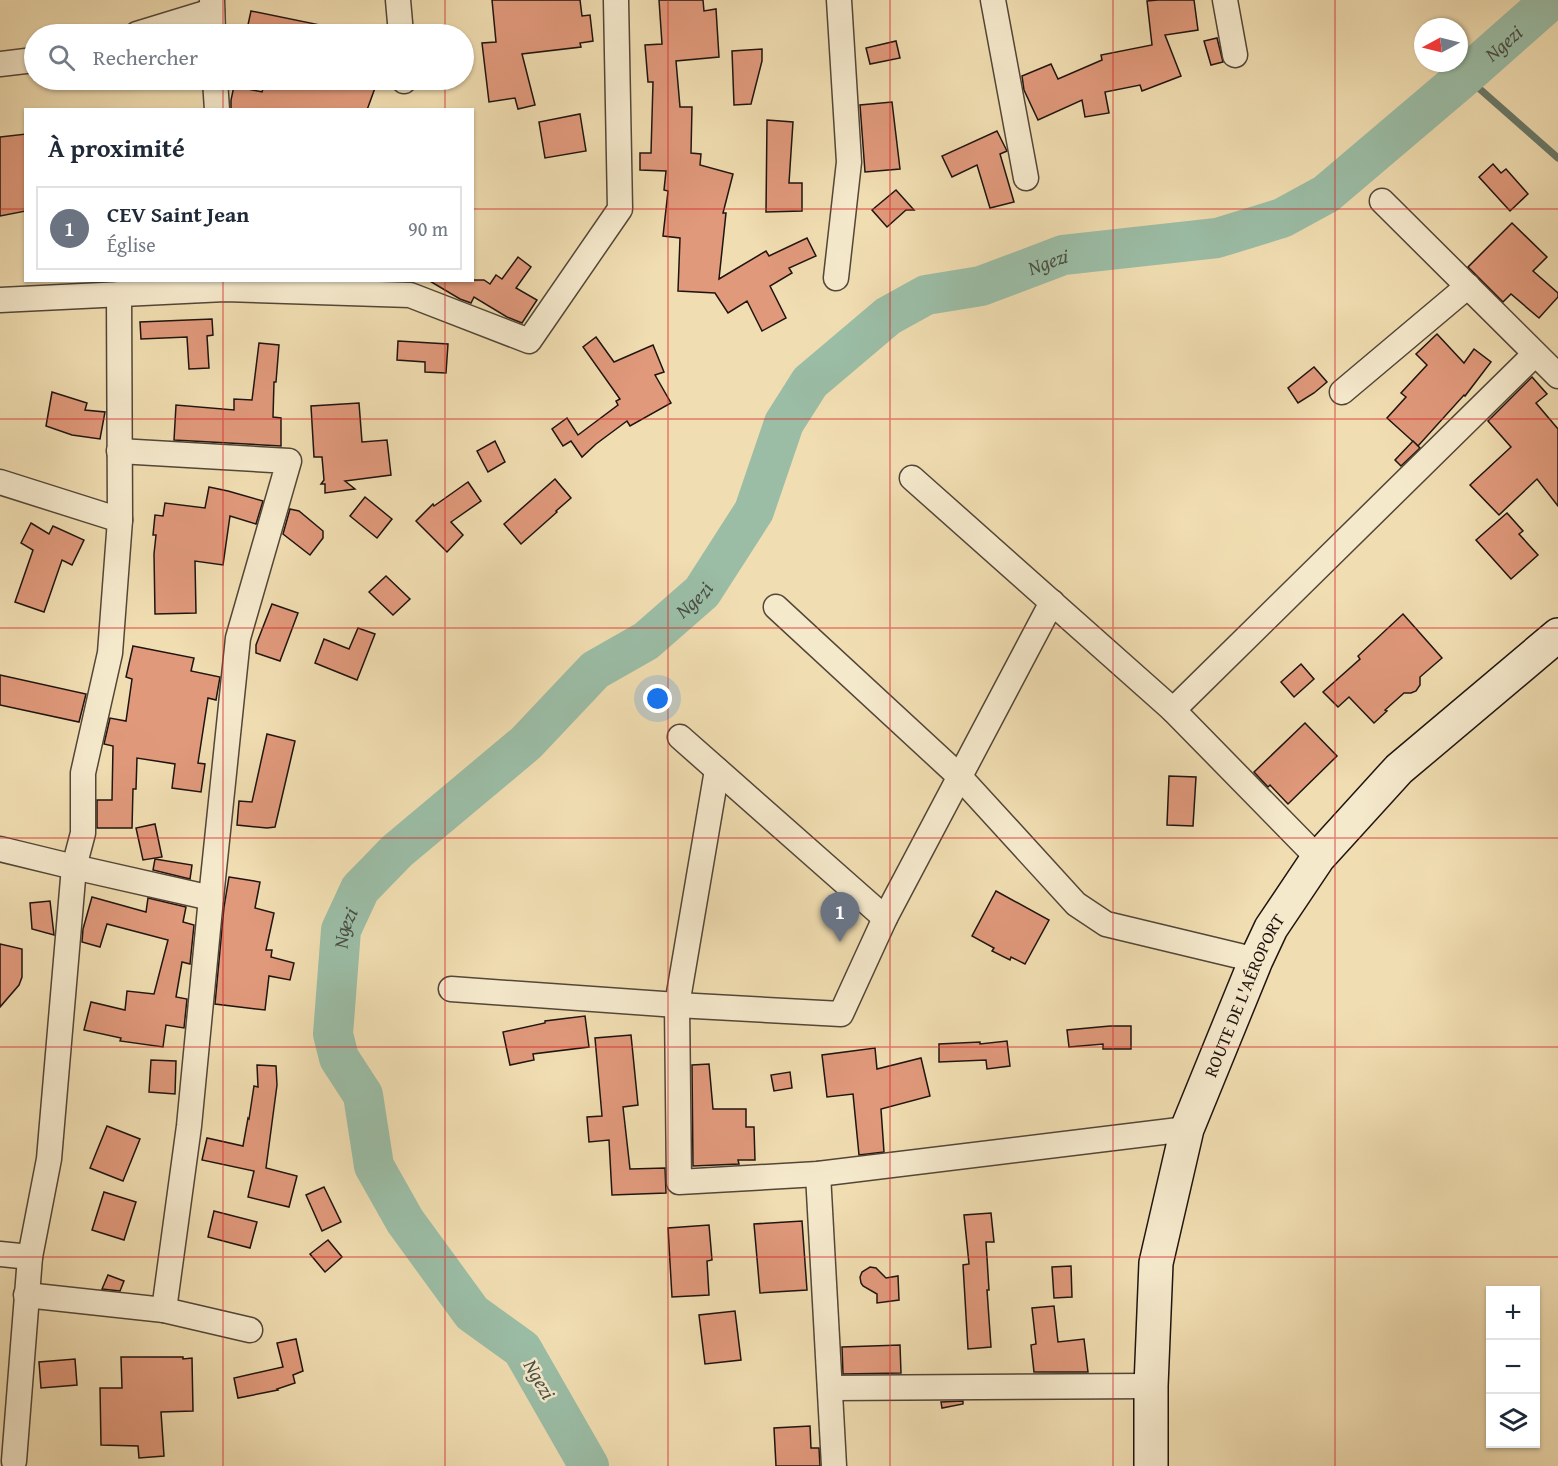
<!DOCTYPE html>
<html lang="fr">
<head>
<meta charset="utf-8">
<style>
	:root { --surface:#fff; --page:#f6f6f7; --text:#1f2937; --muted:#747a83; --line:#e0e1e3; --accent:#8f2418 }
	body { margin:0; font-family:"Gentium Book Plus",serif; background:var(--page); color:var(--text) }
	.controls { position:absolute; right:18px; bottom:18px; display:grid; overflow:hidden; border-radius:0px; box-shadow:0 2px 4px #0004 }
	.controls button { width:54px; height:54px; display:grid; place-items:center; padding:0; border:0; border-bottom:2px solid var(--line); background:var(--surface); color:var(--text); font:30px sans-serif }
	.compass { position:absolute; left:1414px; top:18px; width:54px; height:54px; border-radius:50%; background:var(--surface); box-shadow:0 2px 4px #0004; rotate:263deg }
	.you { position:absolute; left:658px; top:699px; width:21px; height:21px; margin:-15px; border:4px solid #fff; border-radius:50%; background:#1a73e8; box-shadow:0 0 0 9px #1a73e833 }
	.badge { display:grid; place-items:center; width:39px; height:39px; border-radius:50%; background:var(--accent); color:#fff; font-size:20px; font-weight:700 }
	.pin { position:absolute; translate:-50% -50px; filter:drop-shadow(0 2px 3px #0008) }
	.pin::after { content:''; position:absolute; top:32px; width:21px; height:18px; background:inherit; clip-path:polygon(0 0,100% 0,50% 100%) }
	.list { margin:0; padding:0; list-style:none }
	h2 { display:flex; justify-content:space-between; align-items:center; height:78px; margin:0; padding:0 24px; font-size:26px }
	h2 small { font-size:20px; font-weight:400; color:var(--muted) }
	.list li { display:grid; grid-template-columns:39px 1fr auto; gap:18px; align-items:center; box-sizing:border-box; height:84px; margin:0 12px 12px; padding:0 12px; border:2px solid var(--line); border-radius:0px }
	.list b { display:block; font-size:22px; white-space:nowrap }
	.list p { margin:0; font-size:20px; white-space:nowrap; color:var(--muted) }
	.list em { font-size:20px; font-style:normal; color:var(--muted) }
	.icon { flex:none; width:33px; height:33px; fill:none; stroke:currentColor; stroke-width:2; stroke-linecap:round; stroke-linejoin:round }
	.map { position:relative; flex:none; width:1558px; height:1466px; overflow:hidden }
	.search { position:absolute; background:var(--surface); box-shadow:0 2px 4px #0004; left:24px; top:24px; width:450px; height:66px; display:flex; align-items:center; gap:15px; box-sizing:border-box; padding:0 21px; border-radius:33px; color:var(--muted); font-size:22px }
	.panel { position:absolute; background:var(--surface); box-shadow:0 2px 4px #0004; left:24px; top:108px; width:450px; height:174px; border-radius:0px }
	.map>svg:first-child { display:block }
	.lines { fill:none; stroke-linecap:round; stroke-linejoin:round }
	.stream { stroke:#69796a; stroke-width:7 }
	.river { stroke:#9bbda6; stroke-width:40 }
	.building { fill:#e0997b; stroke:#1f140f; stroke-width:1.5 }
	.street-casing { stroke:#534638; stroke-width:27 }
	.secondary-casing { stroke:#1f140f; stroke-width:36 }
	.street { stroke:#f5e9cc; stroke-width:24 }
	.secondary { stroke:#f5e9cc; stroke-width:33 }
	.grid { fill:none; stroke:#d62828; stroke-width:1.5; stroke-opacity:0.55 }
	.labels { text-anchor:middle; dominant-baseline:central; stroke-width:5; stroke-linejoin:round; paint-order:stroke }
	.street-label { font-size:18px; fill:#1f140f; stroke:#f5e9cc }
	.water-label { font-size:20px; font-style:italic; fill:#4a4f44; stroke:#f5e9cc }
</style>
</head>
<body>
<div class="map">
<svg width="1558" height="1466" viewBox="0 0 1558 1466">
	<rect width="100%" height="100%" fill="#f0ddb1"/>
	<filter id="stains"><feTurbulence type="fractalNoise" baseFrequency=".00333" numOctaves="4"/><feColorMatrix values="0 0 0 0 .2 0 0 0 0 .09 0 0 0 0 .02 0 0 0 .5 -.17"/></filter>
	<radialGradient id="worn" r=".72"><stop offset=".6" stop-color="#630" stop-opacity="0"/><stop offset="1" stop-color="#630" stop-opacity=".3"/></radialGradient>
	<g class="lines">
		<!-- stream -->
		<path class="stream" d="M1465,76L1558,158"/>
		<!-- river -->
		<path class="river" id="s1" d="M589,1466L522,1349L472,1313L405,1221L374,1166L363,1095L339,1058L333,1034L341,930L360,889L397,851L526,743L595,670L646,641L702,592L754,511L784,423L810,382L888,316L926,295L981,286L1063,255L1217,238L1282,218L1326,194L1465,76L1551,0"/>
	</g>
	<!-- building -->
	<g class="building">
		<path d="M492,0H580L582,16L590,15L593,41L580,43L581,47L522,54L535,105L518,109L515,98L489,102L482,43L496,42Z"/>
		<path d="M659,0H703L704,11L716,9L719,57L676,61L680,107H692L691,153L701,154L700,165L733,174L723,213H726L719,279L766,251L769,256L807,238L816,256L789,268L792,273L770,286L786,318L762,331L747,301L728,313L715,293L678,291L680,238L663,236L668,191L664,190L666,171L640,170V153H651L653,82H648L645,45L662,44Z"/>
		<path d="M1158,0H1194L1198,30L1165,35L1181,76L1142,91L1140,85L1105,92L1109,113L1085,117L1082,100L1038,120L1024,90L1022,76L1051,64L1058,79L1102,60L1101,55L1152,45L1147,1Z"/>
		<path d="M251,11L325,26L324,34H246Z"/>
		<path d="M1217,38L1223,62L1211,65L1204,41Z"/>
		<path d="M896,41L900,58L870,64L866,48Z"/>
		<path d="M762,49V61L751,104L734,105L732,51Z"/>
		<path d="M266,80H349L375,88L367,110H231V100L234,86L262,92Z"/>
		<path d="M892,102L900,169L865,172L860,105Z"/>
		<path d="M580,114L586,151L545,158L539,122Z"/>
		<path d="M767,120L793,122L789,183H802V211L766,212Z"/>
		<path d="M997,131L1007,151L1000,154L1014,202L990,208L977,165L952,177L942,156Z"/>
		<path d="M26,134V211L0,216V137Z"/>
		<path d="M1493,164L1501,173L1506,169L1528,194L1510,211L1479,177Z"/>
		<path d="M896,190L914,210H906L887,227L872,210Z"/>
		<path d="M1512,223L1547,257L1533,271L1558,293V297L1539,318L1511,294L1503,302L1468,267Z"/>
		<path d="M518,257L531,267L516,288L537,300L522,323L507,317L474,297L471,303L460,299L428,280H484L490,284L496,275L502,279Z"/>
		<path d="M212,319L213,335L207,336L209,368L189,369L187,337L141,339L140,322Z"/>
		<path d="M1437,334L1464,363L1474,349L1491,362L1465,396L1464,395L1418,446L1387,418L1406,397L1401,393L1427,365L1416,354Z"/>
		<path d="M596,337L614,362L653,345L664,372L655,375L671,403L630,426L627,421L596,444L582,457L571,441L563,446L552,429L567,418L578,435L618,405L616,401L620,399L583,347Z"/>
		<path d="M398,341L448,344L446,373L425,372V362L397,360Z"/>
		<path d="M259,343L279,345L276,382H274L273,417L281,418V446L174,440L176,405L234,410V399L252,400Z"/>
		<path d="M1314,367L1327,382L1314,393L1298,403L1288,388Z"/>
		<path d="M1532,377L1547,394L1536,403L1558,429V506L1537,479L1499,515L1470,485L1511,447L1488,421Z"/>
		<path d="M52,392L87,403L85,410L105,412L100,439L72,435L46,426Z"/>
		<path d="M359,403L362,442L387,440L391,475L345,481L355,489L325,493V484H321L324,480L322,457H314L311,406Z"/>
		<path d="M495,441L505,462L488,472L477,451Z"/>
		<path d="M1413,441L1420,448L1401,466L1395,460Z"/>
		<path d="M555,479L571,498L556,511L557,512L521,544L504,524Z"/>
		<path d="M468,482L481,501L451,522L463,535L447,552L416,521L433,504L434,506Z"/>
		<path d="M209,487L228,491L263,501L256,524L230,516L223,565L195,561L196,613L155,614L154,554L156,535H153L155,515L163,516L165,503L205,508Z"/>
		<path d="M365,497L392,519L377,538L350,516Z"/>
		<path d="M290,509L299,511L323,531V538L310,555L283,534Z"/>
		<path d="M1507,513L1523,531L1519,534L1538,555L1511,579L1476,540Z"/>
		<path d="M31,523L49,534L53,526L84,540L72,565L62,560L44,612L15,602L33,550L21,543Z"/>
		<path d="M386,576L410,599L393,615L369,592Z"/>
		<path d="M272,604L298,613L280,661L256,653V645Z"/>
		<path d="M1403,614L1442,658L1420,677V685L1416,691L1411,693H1404L1385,710L1387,711L1374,723L1349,697L1338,707L1323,692L1360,659L1358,656Z"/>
		<path d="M358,628L375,634L357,680L315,663L324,639L349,649Z"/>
		<path d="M133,646L194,658L191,671L220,677L216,700L208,698L198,763L205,764L201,792L172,788L175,764L137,758L136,789H133L132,828H97V800H112L113,746L104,744L110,718L126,721L132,679L126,677Z"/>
		<path d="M1301,664L1314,679L1294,697L1281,682Z"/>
		<path d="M0,675L86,694L79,722L0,705Z"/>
		<path d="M1305,723L1337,756L1288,804L1270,785L1268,787L1254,772Z"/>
		<path d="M267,734L295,741L275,827L267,828L237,825L239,801L252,802Z"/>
		<path d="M1169,776L1196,777L1193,826L1167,825Z"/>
		<path d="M155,824L162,857L143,860L136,828Z"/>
		<path d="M155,859L192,865L190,879L153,870Z"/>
		<path d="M229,877L260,882L255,908L274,913L266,950H272L271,957L294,963L290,980L269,976L265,1010L215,1004L224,907Z"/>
		<path d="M996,891L1049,920L1025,964L1011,957L1010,960L992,951L994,948L972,936Z"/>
		<path d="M92,897L146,912L148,898L186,907L183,922L194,925L190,964L182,962L176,997L187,999L184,1028L166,1025L163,1047L120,1041L121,1038L84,1030L91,1002L125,1010L127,991L154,994L168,940L107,924L100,947L82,942L83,929Z"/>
		<path d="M50,901L54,935L32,929L30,903Z"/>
		<path d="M0,944L22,949V977L19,985L0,1007Z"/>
		<path d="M585,1016L589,1047L533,1054L534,1060L510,1065L503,1032L545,1023V1021Z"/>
		<path d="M1110,1026H1131V1049H1103V1044L1069,1047L1067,1030Z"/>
		<path d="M631,1035L638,1105L623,1107L630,1169L665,1168L666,1193L612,1195L609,1140L589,1142L587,1117L602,1116L595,1038Z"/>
		<path d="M1007,1041L1010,1066L987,1069L986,1060L939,1062V1044L980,1042V1044Z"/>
		<path d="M875,1048L877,1069L921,1058L930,1096L881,1109L884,1152L859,1155L853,1094L827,1097L822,1055Z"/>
		<path d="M151,1060L176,1061L175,1094L149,1092Z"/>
		<path d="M709,1064L713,1109H746V1127H754L755,1160H738L739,1164L693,1166L692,1065Z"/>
		<path d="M257,1065L276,1066L277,1085L266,1168L297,1176L289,1207L248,1197L254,1171L202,1160L207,1138L243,1146L248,1118L249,1119L254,1086L258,1087Z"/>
		<path d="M790,1072L792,1088L774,1091L771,1075Z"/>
		<path d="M107,1126L140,1139L123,1181L90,1168Z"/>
		<path d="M324,1187L341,1222L322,1231L306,1195Z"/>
		<path d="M104,1192L136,1202L124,1240L92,1230Z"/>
		<path d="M214,1211L257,1222L250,1248L208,1237Z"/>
		<path d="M991,1213L994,1242H986L989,1290H987L991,1347L968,1349L963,1265L969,1264L964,1215Z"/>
		<path d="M802,1221L807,1290L760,1293L754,1224Z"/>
		<path d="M709,1225L712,1260L707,1261L709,1295L672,1297L668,1228Z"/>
		<path d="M328,1240L342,1257L325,1272L310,1254Z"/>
		<path d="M1071,1266L1072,1297L1054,1298L1052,1267Z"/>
		<path d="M870,1267L876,1268L886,1278L898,1276L899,1300L877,1303V1294L863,1286L861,1283L860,1277L862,1272Z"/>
		<path d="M108,1275L124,1281L120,1291L102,1289Z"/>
		<path d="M1054,1306L1058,1342L1084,1339L1088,1372H1034L1031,1345L1036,1344L1032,1308Z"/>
		<path d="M735,1311L741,1360L705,1364L699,1315Z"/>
		<path d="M296,1339L303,1371L293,1375L295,1383L277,1389L278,1390L238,1398L234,1378L283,1367L277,1343Z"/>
		<path d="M900,1345L901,1373L843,1374L842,1347Z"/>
		<path d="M121,1357H183V1359L192,1358L193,1411L161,1412L164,1456L139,1458L138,1446L101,1445L100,1388H122Z"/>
		<path d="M75,1359L77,1385L41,1388L39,1362Z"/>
		<path d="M963,1401V1404L942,1408L941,1402Z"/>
		<path d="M810,1426L811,1448H819L820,1466H776L774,1428Z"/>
	</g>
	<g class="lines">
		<defs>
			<g id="street">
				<path d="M212,0L213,34"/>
				<path d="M398,0L401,34"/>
				<path d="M993,0L1026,178"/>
				<path d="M1225,0L1235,55"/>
				<path d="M137,34L212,11"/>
				<path d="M0,64L34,60"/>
				<path d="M215,80L217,110"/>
				<path d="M404,80V81"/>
				<path d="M1382,201L1558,376"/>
				<path d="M836,278L849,162L839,0"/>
				<path d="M0,300L225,289L410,295L529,341L620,209L616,0"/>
				<path d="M1342,392L1468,286"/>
				<path d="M119,451L289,461L238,638L211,898L189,1126L164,1310"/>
				<path d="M912,478L1173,710L1318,858"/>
				<path d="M0,482L120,520"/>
				<path d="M776,607L959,776L1076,904L1106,924L1256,960"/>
				<path d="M1173,710L1535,354"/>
				<path d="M680,737L885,918"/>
				<path d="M717,770L677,1005L679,1182L818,1174L1187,1129"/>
				<path d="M0,849L74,867L211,898"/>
				<path d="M451,989L677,1005L841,1014L885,918L1052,602"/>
				<path d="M818,1174L834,1466"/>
				<path d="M0,1254L30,1257"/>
				<path d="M26,1295L164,1310L250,1330"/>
				<path d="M831,1388L1151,1386"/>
				<path d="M14,1461L30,1257L49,1159L74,867L83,833V773L110,653L120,520L119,294"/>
			</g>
			<g id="secondary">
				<path id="s2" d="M1151,1466V1386L1156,1263L1187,1129L1256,960L1271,928L1318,858L1399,769L1558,635"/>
			</g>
		</defs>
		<!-- street casing -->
		<use href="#street" class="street-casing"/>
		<!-- secondary casing -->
		<use href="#secondary" class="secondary-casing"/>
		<!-- street -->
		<use href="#street" class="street"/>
		<!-- secondary -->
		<use href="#secondary" class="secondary"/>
	</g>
	<!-- grid -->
	<path class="grid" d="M223,0V34M445,0V34M668,0V1466M890,0V1466M1113,0V1466M1335,0V1466M223,80V110M445,80V110M0,209H26M472,209H1558M223,280V1466M445,280V1466M0,419H1558M0,628H1558M0,838H1558M0,1047H1558M0,1257H1558"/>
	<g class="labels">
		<!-- street labels -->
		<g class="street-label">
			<text stroke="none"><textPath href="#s2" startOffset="486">ROUTE DE L'AÉROPORT</textPath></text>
		</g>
		<!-- water labels -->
		<g class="water-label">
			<text stroke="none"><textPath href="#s1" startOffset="2151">Ngezi</textPath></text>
			<text stroke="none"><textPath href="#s1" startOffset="1629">Ngezi</textPath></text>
			<text stroke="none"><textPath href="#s1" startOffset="1107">Ngezi</textPath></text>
			<text stroke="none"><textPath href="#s1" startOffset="621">Ngezi</textPath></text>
			<text transform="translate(540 1379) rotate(60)">Ngezi</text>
		</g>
	</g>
	<rect width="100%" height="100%" filter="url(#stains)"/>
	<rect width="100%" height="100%" fill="url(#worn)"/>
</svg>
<div class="controls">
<button>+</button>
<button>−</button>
<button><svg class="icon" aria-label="layers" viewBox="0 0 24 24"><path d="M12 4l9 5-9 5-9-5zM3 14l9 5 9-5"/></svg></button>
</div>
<svg class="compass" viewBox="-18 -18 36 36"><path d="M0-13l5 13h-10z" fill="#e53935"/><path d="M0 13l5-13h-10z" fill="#747a83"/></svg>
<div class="you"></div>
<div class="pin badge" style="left:840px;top:942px;background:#6b7280">1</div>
<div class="search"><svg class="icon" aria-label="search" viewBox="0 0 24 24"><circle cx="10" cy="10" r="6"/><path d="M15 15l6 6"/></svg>Rechercher</div>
<section class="panel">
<h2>À proximité<small></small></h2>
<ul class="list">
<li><span class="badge" style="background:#6b7280">1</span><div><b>CEV Saint Jean</b><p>Église</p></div><em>90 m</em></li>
</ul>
</section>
</div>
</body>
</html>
